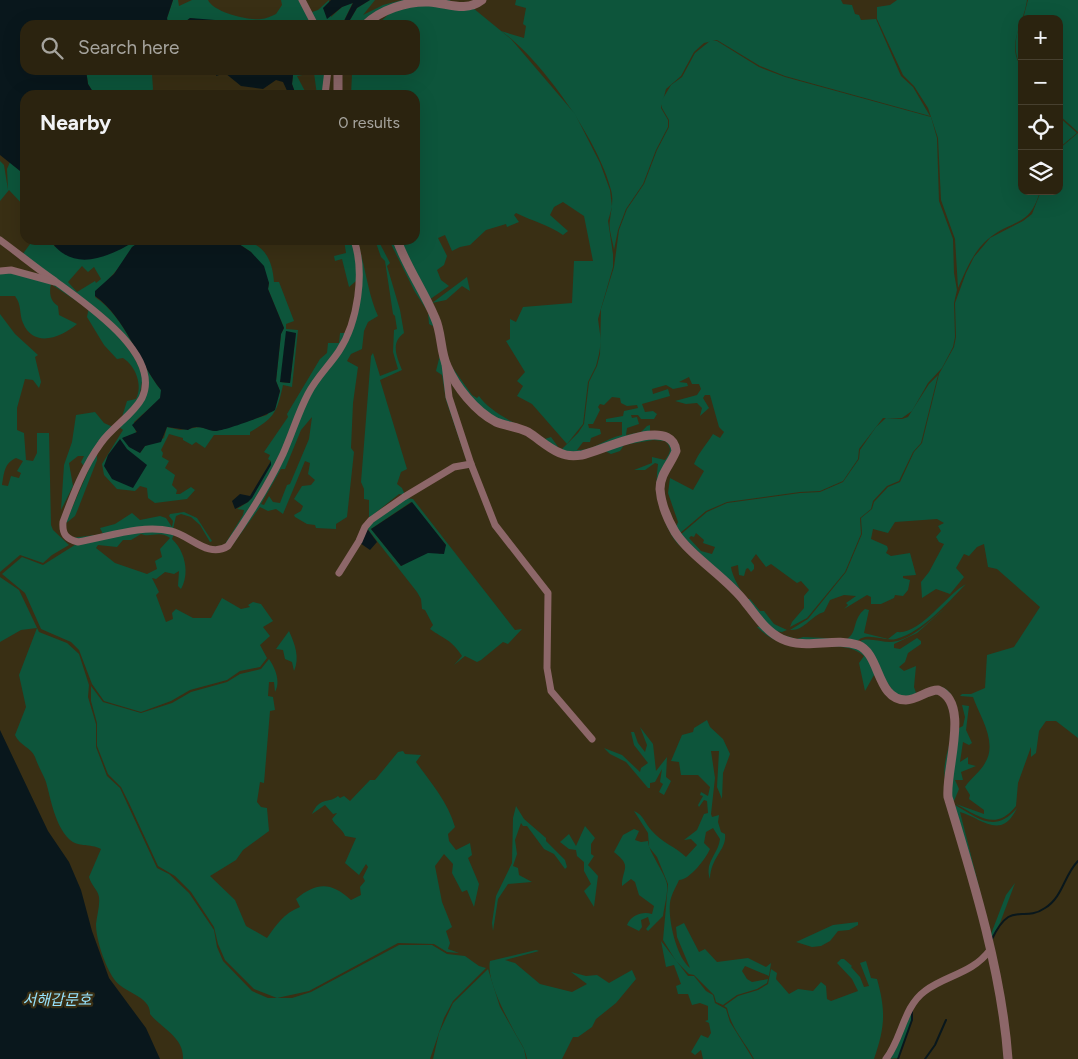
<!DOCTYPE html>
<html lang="en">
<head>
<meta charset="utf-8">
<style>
	:root { --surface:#2b230f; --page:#332b18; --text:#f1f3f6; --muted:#a6a49e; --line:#47402f }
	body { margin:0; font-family:Figtree,"Noto Sans KR",sans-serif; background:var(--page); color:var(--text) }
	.controls { position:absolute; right:15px; top:15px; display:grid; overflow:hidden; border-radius:10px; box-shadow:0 5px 20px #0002 }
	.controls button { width:45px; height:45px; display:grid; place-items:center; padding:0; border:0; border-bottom:1px solid var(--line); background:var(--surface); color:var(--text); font:25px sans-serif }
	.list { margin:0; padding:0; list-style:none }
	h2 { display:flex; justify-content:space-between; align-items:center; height:65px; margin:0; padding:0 20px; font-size:21px }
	h2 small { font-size:16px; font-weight:400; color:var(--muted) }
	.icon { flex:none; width:28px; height:28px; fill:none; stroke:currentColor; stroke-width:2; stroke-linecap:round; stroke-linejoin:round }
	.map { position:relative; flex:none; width:1078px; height:1059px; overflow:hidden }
	.search { position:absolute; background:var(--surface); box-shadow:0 5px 20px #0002; left:20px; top:20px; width:400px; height:55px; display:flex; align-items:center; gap:12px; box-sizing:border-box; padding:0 18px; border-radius:15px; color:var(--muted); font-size:19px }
	.panel { position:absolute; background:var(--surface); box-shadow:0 5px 20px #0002; left:20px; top:90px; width:400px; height:155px; border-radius:15px }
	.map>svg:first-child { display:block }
	.green { fill:#0d553b; fill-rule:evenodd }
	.water { fill:#09171c }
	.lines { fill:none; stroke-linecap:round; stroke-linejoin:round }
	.stream { stroke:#09171c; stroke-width:2 }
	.minor { stroke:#8d6769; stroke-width:7 }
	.tertiary { stroke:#8d6769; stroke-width:9 }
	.labels { text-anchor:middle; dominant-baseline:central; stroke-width:4.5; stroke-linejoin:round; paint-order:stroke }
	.water-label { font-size:15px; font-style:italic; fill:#97e2fd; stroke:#392f14 }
</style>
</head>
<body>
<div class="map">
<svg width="1078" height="1059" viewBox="0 0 1078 1059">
	<rect width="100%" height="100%" fill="#392f14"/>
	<!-- green -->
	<g class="green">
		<path d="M173,0H178L179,6L192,0H208C213,12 249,21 261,19C266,19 271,16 276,14L282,5L281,0H299L312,25L299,22L295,25H225L190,18L181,25H168L167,18Z"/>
		<path d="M329,0L331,17L342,7L353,2L342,25H317L312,12L318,10Z"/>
		<path d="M370,0H375L363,15L383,5L402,0H450L451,3L467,4L479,0L467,5L432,1H416L377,13L363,25H347L357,8Z"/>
		<path d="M516,0H841L843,4L852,5L855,14L859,15L861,20L876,19L901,76L913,87L930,116L785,76L760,66L717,40L704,43L694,52L681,76L666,89L661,108L668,120V127L656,150L643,184L626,209L618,230L614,250C613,241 608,229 610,220C611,209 614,201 611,190C600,143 541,58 501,31L524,38L526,26L523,24L526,8L515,5Z"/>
		<path d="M897,0H1027C1024,24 1005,45 1022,68V191H1040C1030,228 1012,219 988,239C973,252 966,270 958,288L955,239L941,200L938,138L928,108L914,86L903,75L877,19V7L890,5Z"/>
		<path d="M1028,0H1078V132L1059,115V19H1023Z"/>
		<path d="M416,4L473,8L511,39L575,114L600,163L610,190L612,207L608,221L613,254V267L598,319L601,341L599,354L596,366L588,382L583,424L567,444L532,404L517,396L523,386L517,381L525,372L506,341L510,339V319L516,322L523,307L572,303L574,261H593L584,216L563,202L554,207L550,215L568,231L563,235C549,225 532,221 516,213L514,215L519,222L507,227L506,224L486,230L470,245L460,247L452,251L445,235L438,238L447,256L444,265L437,270L441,280L449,286L429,300L413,275L398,240H415V95H351L352,74L355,70H415V25H377L392,11L367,25L386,12Z"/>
		<path d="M1022,20V67C1012,54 1015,34 1022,20Z"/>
		<path d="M710,41H717L759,67L785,77L931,117L937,138L939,201L953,239L954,273L957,290L954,303L955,337L953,347L942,368L928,383L912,411L902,418H883L859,449L858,459L843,481L820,491L800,492L727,502L706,511L679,534C668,521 658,494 664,477C667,467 675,459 679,449C672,415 601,450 582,454C577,455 571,454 566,453L562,449L578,433L584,424L589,382L597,366L600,354L601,309L614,267L619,230L627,209L644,184L657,150L669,127V120L662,108V100L671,85L682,77L695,53ZM689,377L692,384H699L701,389L697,395L675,401L686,404L697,403L702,408L700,416L709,408L703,398L705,395H710L719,427L724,432L720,438L713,434C706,445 699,452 694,464L704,471L693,490L670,478L668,493L678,522L676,527C668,513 659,493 665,477C669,467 676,459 680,449C676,433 663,433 650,431V425L647,426L641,432L626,435L627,428L639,424L637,417L632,418L631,415H638L641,419H654L657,414L653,411L645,412L642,404L670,396L668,389L653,394L652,389L666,385L673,389L688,386L687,383L679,382ZM612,397L620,398L621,403L627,406L637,405L638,408L624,411L623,416L606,419V422H622V435C606,438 594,451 577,450L583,442H590L591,438L601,434L600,429L589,428L588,424H593L600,410L598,407L600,404L604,405Z"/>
		<path d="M86,70H155L152,74L153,89L150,95H95L88,84Z"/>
		<path d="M312,70H326L324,95H317L314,73L297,76L307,95H296L292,84L293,75Z"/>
		<path d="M1059,117L1077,133L1059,148Z"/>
		<path d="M1078,133V738L1056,721H1046L1039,731L1036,753L1031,757V747L1018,783L1016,806C996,831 980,817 956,804L984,814V810L969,799L970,795L965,787C970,779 981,771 985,763C998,742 980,717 973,697L960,696L962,694H971L985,688L987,655L1014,647L1040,607L997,569L988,567L984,544L977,547L969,556L964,554L956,568L964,577L950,594L936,589L922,598L921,582L929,572L944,544L939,542L936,537L941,531L938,526L944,523L937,519L895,522L888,533L873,529L871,539L887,546L888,549L886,553L891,556L910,553L916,575L903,576V578L910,580L908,590L903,596L895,595L894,598L881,604H871V597L867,595L844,609L848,605L846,603L856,596L844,595L830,600L824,612C812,615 804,631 790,630L808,619L846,572L862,534L861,518L872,509L874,502L888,487L900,482L914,452L922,443L939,374L954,347L956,337L955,303L966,273L974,257L990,238L1023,221L1032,214L1041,191H1059V149Z"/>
		<path d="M0,161L4,165L8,190L7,169L10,162L25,175V207L9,190L0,201Z"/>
		<path d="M33,240H50L55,247L130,245L142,240C130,249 125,260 116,271C107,281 103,284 95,297C126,318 138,361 161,390V398L134,422L140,453L145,446L164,438L167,427L180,430L200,427L215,431L267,415L277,401L280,391L276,381L281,334L284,328L268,289L269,283L251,252L233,240C261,240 272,255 274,282H279L294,321L286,324V329L298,330L292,387L283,385C277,413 274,418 250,432V435H214L205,448L196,442L192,445L183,440V438L169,434L161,450L163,453L162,457L169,461L165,468L175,475L172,485L177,490L176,494H180L191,487L195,490L187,499L155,503L148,498L147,488L140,486L135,491L117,489L104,475L102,464L123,430L118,426L134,410L148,379L120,330L22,255ZM82,266L88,272L94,267L101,279L96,283L95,281L77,292L68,282ZM296,333L290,383L280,382Z"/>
		<path d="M344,240H353L356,250V281L349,287L342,259L335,261L334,256L346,253Z"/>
		<path d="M357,240C365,264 368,295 378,316L368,322L364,331L362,349L351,354L347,361L358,367L353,403L351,448L354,452L347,517L336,524V529L316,528L315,525L307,524L295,517L294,515L301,511L303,506L294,499L302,486L311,485L315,480L308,474L310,463L305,461L283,514L276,509L268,511L260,507L234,543L228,548L252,513L311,392L341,350L357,306ZM312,417L309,439L290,484L287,485L280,503L273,502L269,496L264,505L261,504L281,469H285L301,430Z"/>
		<path d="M375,240H378L390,263L387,266L400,310L404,333C390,343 397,357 402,370L380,380L407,469L401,472L397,484L402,488L405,495L399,494L369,518V500L364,499V489L361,482L371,356L373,353L380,376L398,369L393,352L394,330L397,329L395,316L393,314L385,261L381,257Z"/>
		<path d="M389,240H395L411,276L436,324L448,399L467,462L446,400L442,375L436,371L440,355L435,327L429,324L428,312L415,292Z"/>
		<path d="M7,271L56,283L87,308L51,284C49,293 50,301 58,306L59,315L77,324C62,337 34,349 23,323C19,314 22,305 15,296H0V272Z"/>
		<path d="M467,277L470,291L462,286L446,300L432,303Z"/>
		<path d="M89,307L117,333L134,357L143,376L139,399L122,417L127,401L136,399C143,386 136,366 123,358L117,359L104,345L87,317Z"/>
		<path d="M0,314L15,334L38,355L35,357L41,382L39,388L33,380L25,379L17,408V430L24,433L26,460L33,461L37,453V433H49L51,525L53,530L69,545L52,555L43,563L20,555L0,572ZM16,458L23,461L17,471L21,473L19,478L11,476L8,486L2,485C4,474 4,463 16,458Z"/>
		<path d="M340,333H345L341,344L315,378L273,471L228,542L225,544L243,515L244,510L237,509L248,502L271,461L268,459L270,455L264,452L288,417L287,414L320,359L327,353L328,343H339Z"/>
		<path d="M447,360L472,395L477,398L479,396C490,413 526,429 545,439L551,437L561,451L483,411L467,393Z"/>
		<path d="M938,375L921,443L913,452L899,481L887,486L873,501L871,509L860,518L861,534L845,572L807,618L790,627L792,622L804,608V596L809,590L801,581L797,583L771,564L766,567L756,554L751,561L754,565V569L751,572L748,568L746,569L744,576L739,575L738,565L731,567C732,576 741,592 747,599H750L760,611H764L774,624L787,630L782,632L774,631L680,535L707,512L727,503L800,493L820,492L843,482L859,459L860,450L876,427L886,418L902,419L908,417L929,384ZM696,533L704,540L703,543L715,547L712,554L701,551L689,538L691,536L694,537Z"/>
		<path d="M95,412L104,423L113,427L85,468L81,462L84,456H78L69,463L73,486L61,510L64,465L72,442L76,415Z"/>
		<path d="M666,438L675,449L661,475L663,507L691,551C671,549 660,510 657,492C656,483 657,473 658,464L655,463L645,470H634L652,463V457L665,460C670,453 673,448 665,441L653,440L624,445L620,451L611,454L605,451L579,459L636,439Z"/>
		<path d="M97,451V460L78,509L75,516L65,524Z"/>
		<path d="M406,498L413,499L515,630L522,629L508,644L503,642L481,660L477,662L465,656L454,665L462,656C452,640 444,639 430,629L433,625L425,610L422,609L421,599L417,592L366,527ZM411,502L446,545L440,554C427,547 412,561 401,566L371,529Z"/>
		<path d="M184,512L197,518L212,541L210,542L200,525L191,517L181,514L176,516L173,529L158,527L80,540L72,538L103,534L100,528L115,524L132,513L140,520L160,516L166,518L172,527L173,521L169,516L170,514Z"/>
		<path d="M145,530L174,534L172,539C185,551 190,573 181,589L178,586L179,571L174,574L165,572L156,579L152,578L159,592L156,595L166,622L173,619L172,613L176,609L193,618H211L222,598L241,609L250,607L248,605L253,602L261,604L273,621L263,627L270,636L260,645L267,658L260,667L240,671L227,680L190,690L171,701L141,712L104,701L92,684L79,650L71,642L41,629L25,593L2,574L22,557L43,565L78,543ZM141,534C150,538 160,530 170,538L160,549L162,557L155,561L157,569L147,574L115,563L96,548L98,545L117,547L123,540H131Z"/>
		<path d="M0,577L19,590L39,632L67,643L79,654L89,685L88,697L96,724V747L107,776L120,788L157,868L169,874L189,893L214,930L217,947L223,961L252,991L268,998H292L311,992L399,945H432L447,954L465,956L479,966L486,968L453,1001L444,1018L430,1059H183C184,1037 162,1029 150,1014C151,996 123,993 114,979C105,966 96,940 96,924C97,915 100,906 99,897C98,890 91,885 89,877L101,849C90,843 78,848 69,839C55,825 51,800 46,782C43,774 38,766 35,757C32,748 19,745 15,735L26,707L19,675L37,628L21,630L0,642Z"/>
		<path d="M966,584C946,604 924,631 896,639C883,642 865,630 856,643L795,641L776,633L797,639L803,637L847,639C858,632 852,619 865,609L869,610L864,633L888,639L897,632C920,635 947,594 966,584Z"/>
		<path d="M944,609L917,633L894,644V648L900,649L917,638L921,641V644L908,653L905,662L899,667L904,671L916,666L914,687L916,693C930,690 940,680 951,694L959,728L963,726L965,717L962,705L969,706L966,730L972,743L969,745L963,742L960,762L968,757V764L976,766L961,772L963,780H955L959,789L954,801L950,797L956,746L946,692L910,697L895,694L860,641C869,637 880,642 891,642C911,641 929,621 944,609Z"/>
		<path d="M762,626C797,662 840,631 866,652C872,664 878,683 888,693C909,715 928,682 945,695C963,719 949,752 945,778C940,753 966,725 942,696C917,684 906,731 874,675L865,691L859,663L864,656C836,632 796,666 757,627Z"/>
		<path d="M289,631C295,644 300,658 294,671L292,662L285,659L283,650L276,649Z"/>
		<path d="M269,659C275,668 281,681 275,692L274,682H269L268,696L273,697L275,710L270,711L264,783L260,782L257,802L261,807L267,808L269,831L243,850L236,860L210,876L235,900L246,926L267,938C277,924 283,914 300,907L296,899C317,882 331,882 351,900L361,895L360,887L365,881L363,877L368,867L366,864L359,875L345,863L356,838L345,836C343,829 335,826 332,819L337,813L333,814L325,805L312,814C320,796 329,804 338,796L340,798L344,796L350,801L370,780H375L398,752L403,751L405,754L421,755L416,762C431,783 448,802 455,827L448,834L449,841L456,850L470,843L472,855L468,858L479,884L474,907L467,890L462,892L452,873L453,864L444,854L435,866L442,902L452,927L446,931L450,943L448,949L459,953L447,952L434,944L398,943L309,991L277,998L254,989L225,960L218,944L214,927L191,892L175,876L158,866L129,803L121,787L108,774L97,746V723L91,701V686L103,702L141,713L172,703L191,692L227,682L240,674L261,669Z"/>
		<path d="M707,720L710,727L723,739L730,754L723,773L722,799L717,787L719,751H711L715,778L711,814L712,817L719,815L718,822L721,832L725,834C727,850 711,856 710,879C704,862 718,855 720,839L713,828L706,832L704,843L710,849C706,858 690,880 679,880C677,885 673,891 671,898C666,914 676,957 690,968L677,937L676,927L684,923L699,952L705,949L717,962L748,958L766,967L771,963L769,976L745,966L742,971L747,979L752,982L768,979L767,983L757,989L737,995L723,1005L716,1002L714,995L694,975L689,974L676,961L663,940L668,884L657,857L649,847L648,833L634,811C644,815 645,824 652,831C661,842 676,847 686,857L697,845L691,839L684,840L697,830L704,814L708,813L707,801L704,800L699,807L698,805L703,796L700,795L701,792L708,796L710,787L698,775H681L679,762L671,761L682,735L693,732L694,728Z"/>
		<path d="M640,727L653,744L656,771L667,757L666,777L671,781L664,795L659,792L663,784L660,782L662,769L655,782L650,783V788H648L626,762L610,754L604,748L622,755L640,772L641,768L648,763L634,745L631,732H634L638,743L645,752L647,745Z"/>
		<path d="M955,805C978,818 995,834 1017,808C1001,842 980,817 960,812L991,934L1006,895L1015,883L1000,923L989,942Z"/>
		<path d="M516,806L524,819L546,838V841L565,860L567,867L565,869L554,854L544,849L527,826H523L521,823L515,840L517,854L513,866L518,868L519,875L532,882L508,884L498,899L493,931L492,923L496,896L512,863L513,818Z"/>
		<path d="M585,826L595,838L591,844V854L594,856L588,865L598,876L594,907L584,891L591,884L584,871V862L577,856L576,850L569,849L560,842L569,834L576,846Z"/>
		<path d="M634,829L639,831L635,840L641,842L648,841C648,851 665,873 667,884C668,894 664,907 663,916L648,931L646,929L650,924L648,917L641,920L642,927L639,931L627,925C631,915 643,911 652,914L654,906L639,895L635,882L631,879L622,886C622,868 633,867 614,852L623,835Z"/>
		<path d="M858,922V925L849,930L838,931L830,941L821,946L812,947L796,942L833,925Z"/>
		<path d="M661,941L688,976H694L706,991L713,995L715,1003L726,1009L730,1022L753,1059H703L701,1050L695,1055L691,1052L701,1035L708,1038L711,1033L709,1023L705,1021L708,1020V1006L700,1003L692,1005L688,994H678L676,986L681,984L674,965L666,967Z"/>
		<path d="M536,950L539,951L505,960L515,963L540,984L572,992L587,984L571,972L586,976L597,975L609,983L632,970L636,979L616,1003L596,1019L592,1027L578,1037H573L562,1059H527C525,1047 519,1041 514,1031C505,1014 486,979 490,961Z"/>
		<path d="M841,959H844L852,966L851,967L860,977L864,987L869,986L860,963L866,961L871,978L877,979C886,1011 885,1027 874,1059H754C745,1042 731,1028 727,1008L724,1006L738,996L758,990L768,984L771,969L777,973L776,979L789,994L798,989L813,991L821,982L826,986L827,999L831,1001L858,991L852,979L837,963Z"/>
		<path d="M488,969L500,1007L524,1049L526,1059H433L439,1033L453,1003Z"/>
		<path d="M912,1009V1021L898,1058L888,1059Z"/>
	</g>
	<!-- water -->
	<g class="water">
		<path d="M0,0H173L167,18L168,25H25V70H86L88,84L95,95H25V175L0,155Z"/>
		<path d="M331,0H370L357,8L347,25H342L353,3L342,7L327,19L323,8Z"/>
		<path d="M190,18L215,20L225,25H181Z"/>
		<path d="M218,70H312L293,75L292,84L296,95H289L283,82L276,80L263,89L241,86L225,73L216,76Z"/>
		<path d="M50,240H137C109,257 73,274 50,240Z"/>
		<path d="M142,240H233L251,252L264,266L269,283L268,289L284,328L281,334L276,381L280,391L275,410C265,416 224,431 215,431C205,430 197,423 188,430L167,427L161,442L145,446L140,453L129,447L122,438L137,432L132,425L160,398L161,390C138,361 126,318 95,296V291L114,274L132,247Z"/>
		<path d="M286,331L296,333L290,383L280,382Z"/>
		<path d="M120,439L127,449L147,465L133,488L112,479L104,466L108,455Z"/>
		<path d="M271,461V465L252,498L248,502L235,509L232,501L240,494L250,496Z"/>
		<path d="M412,502L446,545L444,554L428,553L401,566L371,529Z"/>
		<path d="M366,527L377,542L370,550L360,543Z"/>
		<path d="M0,730L48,831L69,862L81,890L92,931L109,978L146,1028L160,1059H0Z"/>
	</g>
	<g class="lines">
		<!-- stream -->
		<g class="stream">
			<path d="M992,939C1012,898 1022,924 1045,908C1063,897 1064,875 1078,861"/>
			<path d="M898,1059L912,1020V1010"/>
			<path d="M925,1059L935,1045L946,1020"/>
		</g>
		<!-- minor -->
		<g class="minor">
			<path d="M302,0L315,25"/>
			<path d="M325,95L328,70"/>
			<path d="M0,240C18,253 36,268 55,281C83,302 163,354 142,398C133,415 112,427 101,443C84,466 73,495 63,522C62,534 66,539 78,542C108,537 141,524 171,531C190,535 208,559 228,546C248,517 268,486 283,454C292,434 298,413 308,394C316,378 329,366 339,351C358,322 365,272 354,240"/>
			<path d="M0,271L11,270L55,282"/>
			<path d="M445,364L449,397L471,464L495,525L548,593L547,668L551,691L592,739"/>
			<path d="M339,573L359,541L365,527L371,520L404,497L454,467L471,464"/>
			<path d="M886,1059C902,1039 903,1007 925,991C946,975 972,974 990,950"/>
		</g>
		<!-- tertiary -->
		<g class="tertiary">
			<path d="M365,25C380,10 407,1 429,2C448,3 465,13 482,0"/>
			<path d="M338,95V70"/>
			<path d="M397,240C407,268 424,291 435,318C442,333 440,351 447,366C456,387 475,411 496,422C506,426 518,427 528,432C539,439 548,448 560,453C566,456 575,456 582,455C600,452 672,414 676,451C671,464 660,474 660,489C661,503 668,520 675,532C691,557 726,577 745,602C756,615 765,631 782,639C806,650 834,637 858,645C881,654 876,700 906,700C917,700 927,690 938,690C971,703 945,770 948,797C973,879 1002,973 1008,1059"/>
		</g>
	</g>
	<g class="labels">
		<!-- water labels -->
		<g class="water-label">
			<text x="57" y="1000">서해갑문호</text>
		</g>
	</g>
</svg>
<div class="controls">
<button>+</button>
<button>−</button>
<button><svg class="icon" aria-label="locate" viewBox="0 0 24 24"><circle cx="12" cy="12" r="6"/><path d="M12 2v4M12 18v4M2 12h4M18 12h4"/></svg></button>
<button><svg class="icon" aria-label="layers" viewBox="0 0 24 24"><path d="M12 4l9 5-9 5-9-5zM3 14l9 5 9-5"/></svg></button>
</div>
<div class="search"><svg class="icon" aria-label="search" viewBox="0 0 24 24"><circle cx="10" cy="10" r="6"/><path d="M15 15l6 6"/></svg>Search here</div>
<section class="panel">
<h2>Nearby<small>0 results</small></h2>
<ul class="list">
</ul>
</section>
</div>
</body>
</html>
